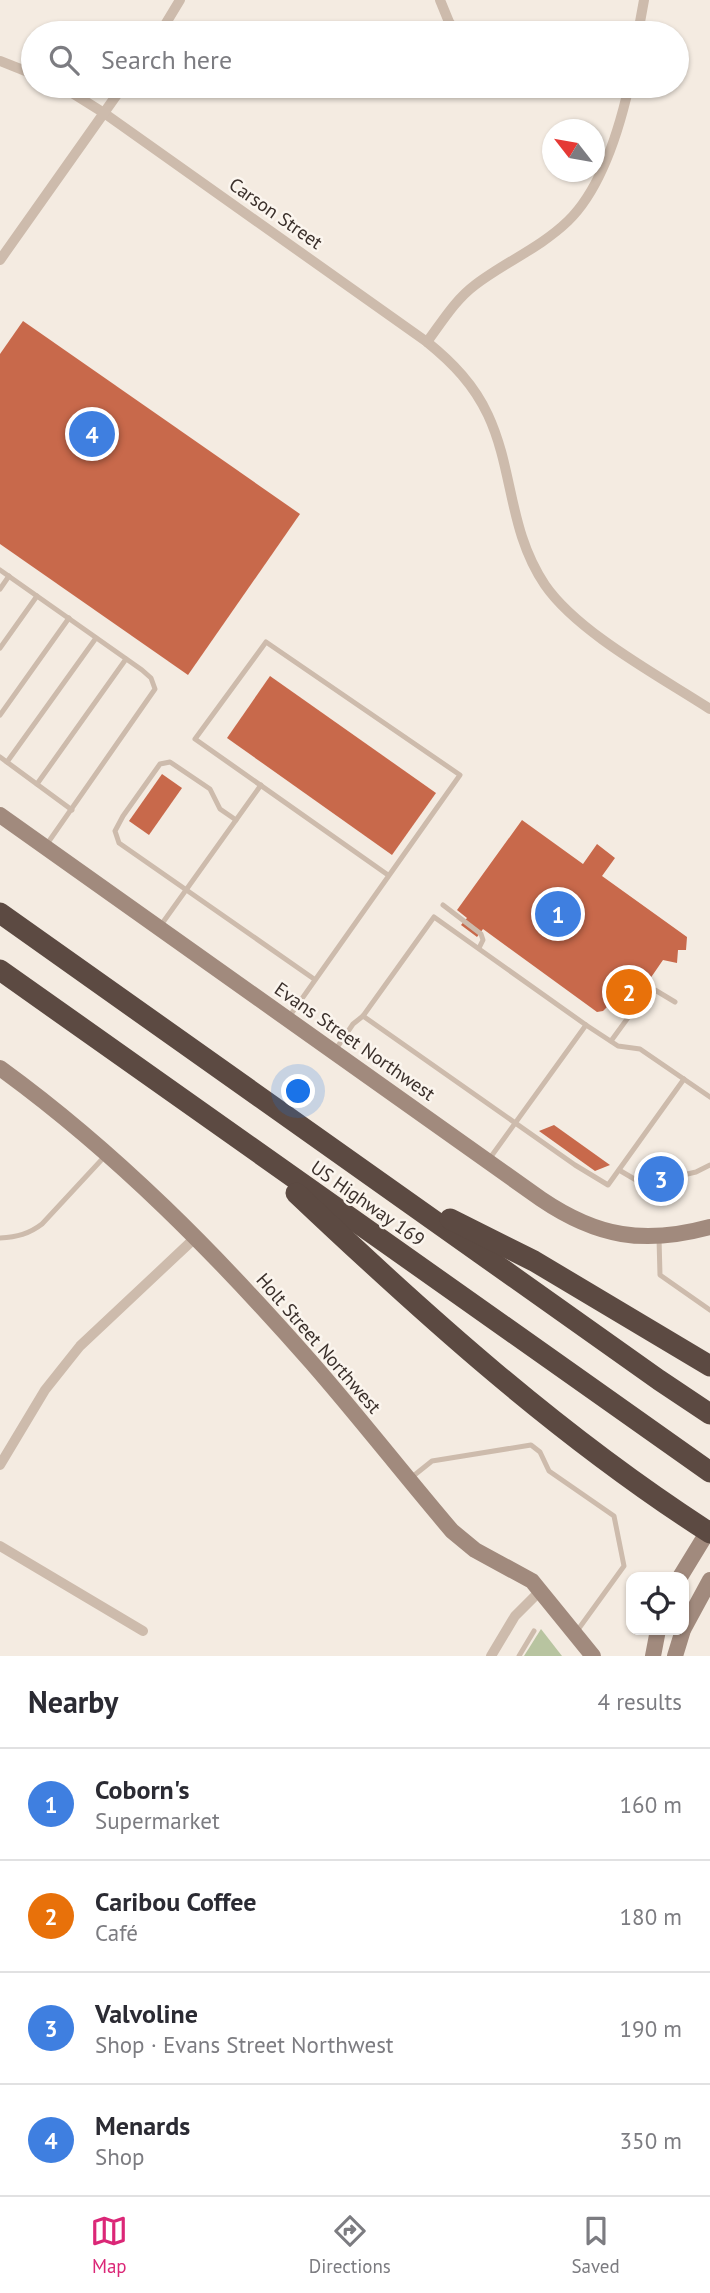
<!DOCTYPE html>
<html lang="en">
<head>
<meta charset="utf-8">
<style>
	:root { --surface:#fff; --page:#f7f7f7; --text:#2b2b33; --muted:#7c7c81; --line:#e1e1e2; --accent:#db2777 }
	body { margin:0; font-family:"PT Sans",sans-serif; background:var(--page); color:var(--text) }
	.controls { position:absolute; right:21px; bottom:21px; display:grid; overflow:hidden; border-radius:14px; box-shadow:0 2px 5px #0004 }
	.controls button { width:63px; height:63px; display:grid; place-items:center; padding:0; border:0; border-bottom:2px solid var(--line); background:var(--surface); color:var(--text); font:35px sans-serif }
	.compass { position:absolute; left:542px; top:119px; width:63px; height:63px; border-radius:50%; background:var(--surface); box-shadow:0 2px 5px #0004; rotate:301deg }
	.you { position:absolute; left:299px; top:1092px; width:24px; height:24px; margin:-18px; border:5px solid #fff; border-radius:50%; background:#1a73e8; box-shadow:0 0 0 10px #1a73e833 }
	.badge { display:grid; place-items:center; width:46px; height:46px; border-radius:50%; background:var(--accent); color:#fff; font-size:23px; font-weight:700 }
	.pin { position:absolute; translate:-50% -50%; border:4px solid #fff; box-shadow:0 2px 7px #0006 }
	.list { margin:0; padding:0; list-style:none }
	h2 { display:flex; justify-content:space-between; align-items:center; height:91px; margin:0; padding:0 28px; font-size:30px }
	h2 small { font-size:23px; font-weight:400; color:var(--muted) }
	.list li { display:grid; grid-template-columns:46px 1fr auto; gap:21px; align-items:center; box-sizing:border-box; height:112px; padding:0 28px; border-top:2px solid var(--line) }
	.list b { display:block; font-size:26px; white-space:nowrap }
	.list p { margin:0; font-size:23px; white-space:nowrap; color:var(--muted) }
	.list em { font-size:23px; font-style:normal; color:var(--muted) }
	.icon { flex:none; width:38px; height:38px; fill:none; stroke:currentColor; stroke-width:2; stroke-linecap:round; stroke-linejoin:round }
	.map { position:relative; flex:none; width:710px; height:1656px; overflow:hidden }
	.search { position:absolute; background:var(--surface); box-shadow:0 2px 5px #0004; left:21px; right:21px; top:21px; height:77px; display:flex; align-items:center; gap:18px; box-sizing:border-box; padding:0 24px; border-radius:38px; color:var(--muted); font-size:26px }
	.sheet { height:539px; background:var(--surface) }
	nav { display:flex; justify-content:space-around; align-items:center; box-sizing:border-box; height:98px; border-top:2px solid var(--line); background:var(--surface); font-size:19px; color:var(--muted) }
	nav a { display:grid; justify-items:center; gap:4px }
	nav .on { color:var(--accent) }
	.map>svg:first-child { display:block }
	.green { fill:#b8c4a0 }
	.building { fill:#c8694b }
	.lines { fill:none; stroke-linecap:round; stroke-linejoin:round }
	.lane { stroke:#cdbbac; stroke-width:5 }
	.street { stroke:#cdbbac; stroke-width:10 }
	.secondary { stroke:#a18a7d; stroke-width:16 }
	.highway { stroke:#5c4a42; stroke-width:21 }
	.labels { text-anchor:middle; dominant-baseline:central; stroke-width:5; stroke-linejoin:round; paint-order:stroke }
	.street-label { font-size:19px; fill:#3b302b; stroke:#fbf5ee }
</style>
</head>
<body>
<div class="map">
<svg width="710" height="1656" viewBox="0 0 710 1656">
	<rect width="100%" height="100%" fill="#f4ebe1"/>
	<!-- green -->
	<path class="green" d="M541,1629L562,1656H524Z"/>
	<!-- building -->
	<g class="building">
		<path d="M23,321L300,514L188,675L0,544V354Z"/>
		<path d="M270,676L436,793L392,855L227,738Z"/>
		<path d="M162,774L182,788L149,835L129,821Z"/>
		<path d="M522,820L583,864L597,844L615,858L602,876L687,937L686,950H678L677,963L663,960L623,1018L607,1007L603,1011L597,1012L483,929L477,937L461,925L467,918L457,910Z"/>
		<path d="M554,1125L610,1165L595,1171L539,1131Z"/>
		<path d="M667,1163L673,1196L655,1199L649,1166Z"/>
	</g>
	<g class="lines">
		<!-- lane -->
		<g class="lane">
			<path d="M0,570L142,670L151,678L155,689L47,844"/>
			<path d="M0,589L9,576"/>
			<path d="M0,648L37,596"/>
			<path d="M0,715L69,618"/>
			<path d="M0,757L72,810"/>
			<path d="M7,762L96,638"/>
			<path d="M37,784L126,659"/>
			<path d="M236,820L220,809L210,789L170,762L160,764L123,816L115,831L119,843L314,979"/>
			<path d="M443,905L481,934L483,940L479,948"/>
			<path d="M161,925L261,785"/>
			<path d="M363,1016L575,1165L608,1185L684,1079"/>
			<path d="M289,1017L460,775L266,642L195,739L388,875"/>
			<path d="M611,1041L646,993L655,990L675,1002"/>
			<path d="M336,1049L353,1024L363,1016L434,917L586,1025L618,1046L640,1049L710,1097"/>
			<path d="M490,1158L586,1025"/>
			<path d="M619,1170L636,1180L652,1181"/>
			<path d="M670,1178L696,1172L710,1165"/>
			<path d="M0,1238C17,1237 29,1234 42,1224L106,1155"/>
			<path d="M659,1238L660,1275L710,1310"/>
			<path d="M412,1477L432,1461L531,1445L540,1452L549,1471L614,1516L624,1566L577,1631"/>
			<path d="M519,1656L534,1631"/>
		</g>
		<!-- street -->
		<g class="street">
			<path d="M440,0L449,22L457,33"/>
			<path d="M160,33L180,0"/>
			<path d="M638,33L644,0"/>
			<path d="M0,61L33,74"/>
			<path d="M61,86L104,113L427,342C453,363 474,385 488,415C514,471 508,530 545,585C578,633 661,677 710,709"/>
			<path d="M0,260L123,86"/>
			<path d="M427,342C442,322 455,300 475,285C505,262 540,248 568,221C601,189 619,130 629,86"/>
			<path d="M0,1465L45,1390L80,1346L196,1237"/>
			<path d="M0,1546L143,1631"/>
			<path d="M491,1656L515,1616L541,1590"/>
		</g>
		<!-- secondary -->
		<g class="secondary">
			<path d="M0,815L541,1199C597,1237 644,1245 710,1227"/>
			<path d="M0,1068C117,1153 217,1255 312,1363C360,1418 405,1476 452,1531L475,1550L532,1581L593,1656"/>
			<path d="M680,1577L710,1528"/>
			<path d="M684,1628L710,1580"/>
			<path d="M653,1656L658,1630"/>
			<path d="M675,1656L683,1630"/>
		</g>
		<!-- highway -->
		<g class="highway">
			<path d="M0,913L659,1380L710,1414"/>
			<path d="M0,970L710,1472"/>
			<path d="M296,1193C426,1316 559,1436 710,1533"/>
			<path d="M450,1219L534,1261L710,1366"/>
		</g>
	</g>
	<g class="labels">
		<!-- street labels -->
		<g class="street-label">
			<text transform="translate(276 213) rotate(35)">Carson Street</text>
			<text transform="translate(355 1041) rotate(35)">Evans Street Northwest</text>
			<text transform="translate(368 1203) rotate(35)">US Highway 169</text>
			<text transform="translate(319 1343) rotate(49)">Holt Street Northwest</text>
		</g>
	</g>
</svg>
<div class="controls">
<button><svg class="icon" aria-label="locate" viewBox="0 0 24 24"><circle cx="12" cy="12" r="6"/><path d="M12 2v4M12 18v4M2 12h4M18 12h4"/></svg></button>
</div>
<svg class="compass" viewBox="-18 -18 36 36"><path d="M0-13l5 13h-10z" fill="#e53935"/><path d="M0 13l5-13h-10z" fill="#7c7c81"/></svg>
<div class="you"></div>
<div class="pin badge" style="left:558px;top:914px;background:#3f7fe0">1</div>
<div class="pin badge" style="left:629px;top:992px;background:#e8710a">2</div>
<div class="pin badge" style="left:661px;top:1179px;background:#3f7fe0">3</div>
<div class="pin badge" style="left:92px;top:434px;background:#3f7fe0">4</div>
<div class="search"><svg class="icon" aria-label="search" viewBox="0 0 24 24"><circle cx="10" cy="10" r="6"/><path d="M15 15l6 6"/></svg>Search here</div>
</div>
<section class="sheet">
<h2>Nearby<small>4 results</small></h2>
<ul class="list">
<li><span class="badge" style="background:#3f7fe0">1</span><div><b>Coborn's</b><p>Supermarket</p></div><em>160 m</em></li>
<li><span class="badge" style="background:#e8710a">2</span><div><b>Caribou Coffee</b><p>Café</p></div><em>180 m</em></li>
<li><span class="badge" style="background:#3f7fe0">3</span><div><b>Valvoline</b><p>Shop · Evans Street Northwest</p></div><em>190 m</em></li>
<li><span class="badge" style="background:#3f7fe0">4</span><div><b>Menards</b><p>Shop</p></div><em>350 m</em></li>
</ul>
</section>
<nav>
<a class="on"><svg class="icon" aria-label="map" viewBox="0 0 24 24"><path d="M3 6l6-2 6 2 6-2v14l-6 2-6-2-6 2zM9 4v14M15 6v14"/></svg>Map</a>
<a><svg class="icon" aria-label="directions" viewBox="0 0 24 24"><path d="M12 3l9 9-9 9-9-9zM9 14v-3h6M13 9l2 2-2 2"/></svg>Directions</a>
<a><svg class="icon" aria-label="saved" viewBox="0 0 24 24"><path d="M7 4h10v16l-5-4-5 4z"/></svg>Saved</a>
</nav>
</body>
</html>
